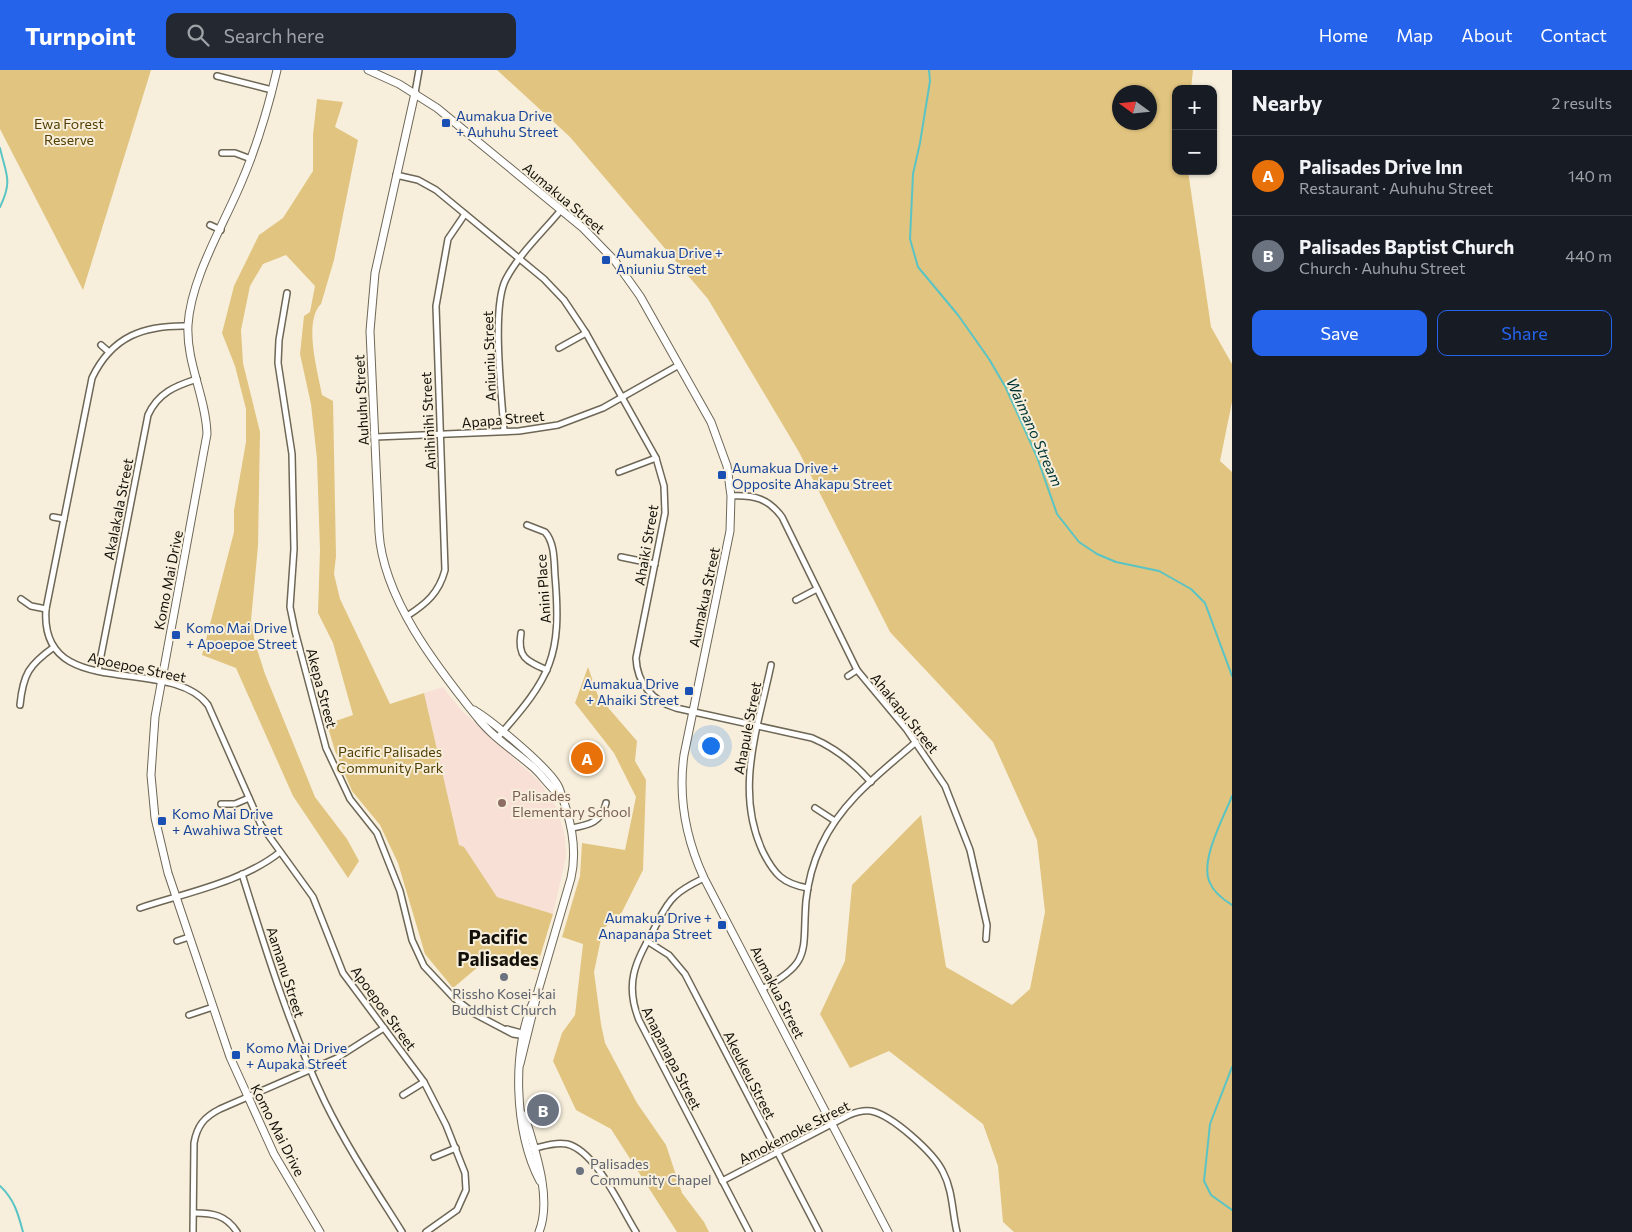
<!DOCTYPE html>
<html lang="en">
<head>
<meta charset="utf-8">
<style>
	:root { --surface:#171b24; --page:#242831; --text:#f1f3f6; --muted:#9ea1a6; --line:#363941; --accent:#2563eb }
	body { margin:0; font-family:Commissioner,sans-serif; background:var(--page); color:var(--text) }
	.controls { position:absolute; right:15px; top:15px; display:grid; overflow:hidden; border-radius:10px; box-shadow:0 1px 4px #0004 }
	.controls button { width:45px; height:45px; display:grid; place-items:center; padding:0; border:0; border-bottom:1px solid var(--line); background:var(--surface); color:var(--text); font:25px sans-serif }
	.compass { position:absolute; left:1112px; top:15px; width:45px; height:45px; border-radius:50%; background:var(--surface); box-shadow:0 1px 4px #0004; rotate:285deg }
	.you { position:absolute; left:710px; top:675px; width:18px; height:18px; margin:-12px; border:4px solid #fff; border-radius:50%; background:#1a73e8; box-shadow:0 0 0 8px #1a73e833 }
	.badge { display:grid; place-items:center; width:32px; height:32px; border-radius:50%; background:var(--accent); color:#fff; font-size:16px; font-weight:700 }
	.pin { position:absolute; translate:-50% -50%; border:2px solid #fff; box-shadow:0 1px 5px #0006 }
	.list { margin:0; padding:0; list-style:none }
	h2 { display:flex; justify-content:space-between; align-items:center; height:65px; margin:0; padding:0 20px; font-size:21px }
	h2 small { font-size:16px; font-weight:400; color:var(--muted) }
	.list li { display:grid; grid-template-columns:32px 1fr auto; gap:15px; align-items:center; box-sizing:border-box; height:80px; padding:0 20px; border-top:1px solid var(--line) }
	.list b { display:block; font-size:19px; white-space:nowrap }
	.list p { margin:0; font-size:16px; white-space:nowrap; color:var(--muted) }
	.list em { font-size:16px; font-style:normal; color:var(--muted) }
	.actions { display:flex; gap:10px; padding:15px 20px }
	.actions a { flex:1; padding:11px 0; border:1px solid var(--accent); border-radius:10px; text-align:center; font-size:18px; color:var(--accent) }
	.actions .main { background:var(--accent); color:#fff }
	.icon { flex:none; width:28px; height:28px; fill:none; stroke:currentColor; stroke-width:2; stroke-linecap:round; stroke-linejoin:round }
	.map { position:relative; flex:none; width:1232px; height:1162px; overflow:hidden }
	header { display:flex; align-items:center; gap:30px; box-sizing:border-box; height:70px; padding:0 25px; background:var(--accent); color:#fff }
	header strong { font-size:24px }
	nav { display:flex; gap:28px; margin-inline-start:auto; font-size:18px }
	.search { width:350px; height:45px; background:var(--page); display:flex; align-items:center; gap:12px; box-sizing:border-box; padding:0 18px; border-radius:10px; color:var(--muted); font-size:19px }
	main { display:flex }
	aside { flex:1; background:var(--surface) }
	.map>svg:first-child { display:block }
	.education { fill:#f8e0d7 }
	.green { fill:#e1c47f; fill-rule:evenodd }
	.lines { fill:none; stroke-linecap:round; stroke-linejoin:round }
	.stream { stroke:#5ac4c5; stroke-width:2 }
	.street-casing { stroke:#6e6756; stroke-width:8 }
	.secondary-casing { stroke:#6e6756; stroke-width:9 }
	.street { stroke:#fff; stroke-width:5 }
	.secondary { stroke:#fff; stroke-width:7 }
	.transit-dot { fill:#1a4fb4; stroke:#f7efdc; stroke-width:2 }
	.education-dot { fill:#8d6e63; stroke:#f7efdc; stroke-width:2 }
	.worship-dot { fill:#6b7280; stroke:#f7efdc; stroke-width:2 }
	.labels { text-anchor:middle; dominant-baseline:central; stroke-width:4; stroke-linejoin:round; paint-order:stroke }
	.transit-label { font-size:14px; fill:#164399; stroke:#f7efdc; text-anchor:start }
	.park-label { font-size:14px; fill:#513e00; stroke:#f7efdc }
	.street-label { font-size:14px; fill:#121009; stroke:#f7efdc }
	.education-label { font-size:14px; fill:#785e54; stroke:#f7efdc; text-anchor:start }
	.worship-label { font-size:14px; fill:#5b616d; stroke:#f7efdc }
	.water-label { font-size:15px; font-style:italic; fill:#013637; stroke:#f7efdc }
	.district-label { font-size:19px; font-weight:bold; fill:#121009; stroke:#f7efdc }
</style>
</head>
<body>
<header>
<strong>Turnpoint</strong>
<div class="search"><svg class="icon" aria-label="search" viewBox="0 0 24 24"><circle cx="10" cy="10" r="6"/><path d="M15 15l6 6"/></svg>Search here</div>
<nav><a>Home</a><a>Map</a><a>About</a><a>Contact</a></nav>
</header>
<main>
<div class="map">
<svg width="1232" height="1162" viewBox="0 0 1232 1162">
	<rect width="100%" height="100%" fill="#f7efdc"/>
	<!-- education -->
	<path class="education" d="M443,617L461,640L539,711L557,738L565,767L566,787L553,844L497,827L459,775L424,623Z"/>
	<!-- green -->
	<g class="green">
		<path d="M0,0H151L83,220L0,59Z"/>
		<path d="M497,0H1193L1191,19H1176V101H1188L1211,257L1232,294V332L1220,391L1232,402V1162H1014L1003,1152L998,1096L983,1054L889,981L850,998L820,944L845,891L852,815L921,745L946,897L1012,935L1030,919L1045,842L1037,770L993,672L890,562L799,382L708,229L570,67ZM1120,22H1150V52H1120Z"/>
		<path d="M317,29L343,32L335,57L358,70L334,190L321,234C303,252 318,302 322,325L333,331L336,486L334,504L340,529L390,634L424,623L459,775L464,777L497,827L553,844L536,900L491,886L453,918L425,884L398,793L380,755L352,721L335,681L327,654L353,645L333,573L318,543L320,480L317,389L311,334L300,284L304,246L310,242L315,216L286,185L263,194L250,216L241,260L243,293L260,362L258,476L251,550L255,573L265,604L315,727L347,769L359,791L348,808L293,726L236,598L202,585L234,462V440L246,372V339L235,296L222,263L234,216L259,165L283,148L313,101V65Z"/>
		<path d="M588,597L598,626L637,671L635,691L646,710L643,800L622,842L603,859L594,902L601,954L605,973L637,1033L666,1075L682,1123L704,1152L709,1162H677L611,1059L576,1040L553,991L562,963L575,945L583,874L562,867L580,806L582,773L625,780L636,727L614,683L575,633Z"/>
	</g>
	<g class="lines">
		<!-- stream -->
		<g class="stream">
			<path d="M929,0L930,11L920,73L913,104L910,169L918,197L958,245L989,289L1006,318L1037,387L1057,444L1079,472L1097,484L1116,492L1159,501L1191,519L1205,533L1232,606"/>
			<path d="M0,78C6,105 13,110 0,137"/>
			<path d="M1232,726C1224,747 1199,791 1210,813C1214,823 1224,830 1232,835"/>
			<path d="M1232,997L1210,1054L1204,1111L1211,1125L1232,1140"/>
			<path d="M0,1116C14,1129 18,1143 23,1162"/>
		</g>
		<defs>
			<g id="street">
				<path d="M217,6L272,20"/>
				<path d="M415,23L419,0"/>
				<path d="M222,83H235L251,89"/>
				<path d="M396,105L418,110L436,120L544,209L564,230L586,263L656,388L664,416L665,443L636,588C637,613 652,631 676,638L812,668C836,678 854,693 871,712"/>
				<path d="M210,155L221,160"/>
				<path d="M287,223L279,270L278,293L292,384L294,479L290,537L295,561L326,678L350,729L377,763L400,821L412,870L424,896L454,928L475,944L513,964L526,966"/>
				<path d="M188,256C144,255 112,266 92,308L46,539C39,634 170,584 208,635L261,755L313,827L343,903L424,1012L446,1055L465,1103L466,1120L457,1140L426,1162"/>
				<path d="M101,275L109,282"/>
				<path d="M559,278L586,263"/>
				<path d="M504,361C502,327 491,237 506,209C519,184 543,162 561,140"/>
				<path d="M375,367L519,361L558,355L603,338L679,295"/>
				<path d="M619,402L656,388"/>
				<path d="M731,426C754,425 768,428 782,447L857,600L907,660L945,716L970,780L987,855L986,869"/>
				<path d="M53,447L64,449"/>
				<path d="M621,487L655,494"/>
				<path d="M21,529L31,536L46,539"/>
				<path d="M796,530L817,519"/>
				<path d="M407,546C426,534 439,523 445,500L436,236L448,169L465,144"/>
				<path d="M521,563C517,587 526,591 547,600"/>
				<path d="M771,595C758,657 734,721 763,782C774,804 783,814 808,818"/>
				<path d="M98,601L148,345C158,323 175,316 197,309"/>
				<path d="M848,606L857,600"/>
				<path d="M20,635C23,604 29,595 54,577"/>
				<path d="M498,667C551,607 562,587 555,506C554,492 555,473 545,462L527,455"/>
				<path d="M221,734H235L249,728"/>
				<path d="M815,738L835,751"/>
				<path d="M572,758C589,755 602,752 606,733"/>
				<path d="M242,804C266,881 290,959 325,1032C347,1077 375,1119 402,1162"/>
				<path d="M704,808C694,813 683,818 675,826C665,835 660,848 654,859C636,892 624,912 639,950L749,1162"/>
				<path d="M140,838C185,823 243,812 280,782"/>
				<path d="M177,871L189,867"/>
				<path d="M647,871L669,885L685,904L819,1162"/>
				<path d="M762,919C813,892 802,881 806,831C808,812 813,793 821,776C841,732 880,703 916,672"/>
				<path d="M189,945L213,937"/>
				<path d="M507,959L525,964"/>
				<path d="M403,1025L424,1012"/>
				<path d="M532,1079C544,1076 555,1072 567,1074C596,1081 621,1138 636,1162"/>
				<path d="M434,1087L456,1078"/>
				<path d="M722,1111L849,1045C856,1042 863,1040 871,1041C892,1045 934,1083 943,1102C953,1121 952,1142 957,1162"/>
				<path d="M194,1143C213,1143 226,1145 237,1162"/>
				<path d="M193,1162L194,1073C197,1056 204,1047 220,1039L337,988L384,958"/>
			</g>
			<g id="secondary">
				<path d="M277,0C268,39 257,76 241,113C223,156 191,208 188,255C186,293 206,327 207,364L155,647L151,705L155,748L168,803L230,987L274,1084L320,1162"/>
				<path d="M368,0L399,14L437,38L583,158L615,191L640,226L711,352L727,396L731,426L730,461L684,685C678,728 686,769 704,808L888,1162"/>
				<path d="M415,23L375,203L370,261L379,462C383,528 436,596 477,647C492,667 515,681 534,698C543,706 550,718 560,725"/>
				<path d="M474,640C492,651 552,700 559,718C570,747 578,777 571,808L538,921L520,994"/>
				<path d="M535,928C511,976 514,1064 540,1111"/>
				<path d="M522,1044L526,1050C536,1083 552,1129 539,1162"/>
			</g>
		</defs>
		<!-- street casing -->
		<use href="#street" class="street-casing"/>
		<!-- secondary casing -->
		<use href="#secondary" class="secondary-casing"/>
		<!-- street -->
		<use href="#street" class="street"/>
		<!-- secondary -->
		<use href="#secondary" class="secondary"/>
	</g>
	<!-- markers -->
	<g class="transit-dot">
		<rect x="441" y="48" width="10" height="10" rx="2.5"/>
		<rect x="601" y="185" width="10" height="10" rx="2.5"/>
		<rect x="717" y="400" width="10" height="10" rx="2.5"/>
		<rect x="171" y="560" width="10" height="10" rx="2.5"/>
		<rect x="684" y="616" width="10" height="10" rx="2.5"/>
		<rect x="157" y="746" width="10" height="10" rx="2.5"/>
		<rect x="717" y="850" width="10" height="10" rx="2.5"/>
		<rect x="231" y="980" width="10" height="10" rx="2.5"/>
	</g>
	<circle class="education-dot" cx="502" cy="733" r="5"/>
	<g class="worship-dot">
		<circle cx="504" cy="907" r="5"/>
		<circle cx="580" cy="1101" r="5"/>
	</g>
	<g class="labels">
		<!-- transit labels -->
		<g class="transit-label">
			<text x="456" y="45">Aumakua Drive<tspan x="456" dy="16">+ Auhuhu Street</tspan></text>
			<text x="616" y="182">Aumakua Drive +<tspan x="616" dy="16">Aniuniu Street</tspan></text>
			<text x="732" y="397">Aumakua Drive +<tspan x="732" dy="16">Opposite Ahakapu Street</tspan></text>
			<text x="186" y="557">Komo Mai Drive<tspan x="186" dy="16">+ Apoepoe Street</tspan></text>
			<text x="679" y="613" text-anchor="end">Aumakua Drive<tspan x="679" dy="16">+ Ahaiki Street</tspan></text>
			<text x="172" y="743">Komo Mai Drive<tspan x="172" dy="16">+ Awahiwa Street</tspan></text>
			<text x="712" y="847" text-anchor="end">Aumakua Drive +<tspan x="712" dy="16">Anapanapa Street</tspan></text>
			<text x="246" y="977">Komo Mai Drive<tspan x="246" dy="16">+ Aupaka Street</tspan></text>
		</g>
		<!-- park labels -->
		<g class="park-label">
			<text x="69" y="53">Ewa Forest<tspan x="69" dy="16">Reserve</tspan></text>
			<text x="390" y="681">Pacific Palisades<tspan x="390" dy="16">Community Park</tspan></text>
		</g>
		<!-- street labels -->
		<g class="street-label">
			<text transform="translate(564 128) rotate(40)">Aumakua Street</text>
			<text transform="translate(489 286) rotate(-92)">Aniuniu Street</text>
			<text transform="translate(361 330) rotate(-93)">Auhuhu Street</text>
			<text transform="translate(503 349) rotate(-5)">Apapa Street</text>
			<text transform="translate(428 351) rotate(-93)">Anihinihi Street</text>
			<text transform="translate(118 439) rotate(-79)">Akalakala Street</text>
			<text transform="translate(646 475) rotate(-80)">Ahaiki Street</text>
			<text transform="translate(168 510) rotate(-79)">Komo Mai Drive</text>
			<text transform="translate(543 519) rotate(-94)">Anini Place</text>
			<text transform="translate(704 527) rotate(-78)">Aumakua Street</text>
			<text transform="translate(137 597) rotate(12)">Apoepoe Street</text>
			<text transform="translate(322 618) rotate(75)">Akepa Street</text>
			<text transform="translate(905 643) rotate(51)">Ahakapu Street</text>
			<text transform="translate(747 658) rotate(-79)">Ahapule Street</text>
			<text transform="translate(286 902) rotate(72)">Aamanu Street</text>
			<text transform="translate(778 922) rotate(63)">Aumakua Street</text>
			<text transform="translate(384 938) rotate(54)">Apoepoe Street</text>
			<text transform="translate(672 988) rotate(63)">Anapanapa Street</text>
			<text transform="translate(750 1005) rotate(63)">Akeukeu Street</text>
			<text transform="translate(278 1060) rotate(63)">Komo Mai Drive</text>
			<text transform="translate(794 1062) rotate(-27)">Amokemoke Street</text>
		</g>
		<!-- education labels -->
		<g class="education-label">
			<text x="512" y="725">Palisades<tspan x="512" dy="16">Elementary School</tspan></text>
		</g>
		<!-- worship labels -->
		<g class="worship-label">
			<text x="504" y="923">Rissho Kosei-kai<tspan x="504" dy="16">Buddhist Church</tspan></text>
			<text x="590" y="1093" text-anchor="start">Palisades<tspan x="590" dy="16">Community Chapel</tspan></text>
		</g>
		<!-- water labels -->
		<g class="water-label">
			<text transform="translate(1035 362) rotate(66)">Waimano Stream</text>
		</g>
		<!-- district labels -->
		<g class="district-label">
			<text x="498" y="866">Pacific<tspan x="498" dy="22">Palisades</tspan></text>
		</g>
	</g>
</svg>
<div class="controls">
<button>+</button>
<button>−</button>
</div>
<svg class="compass" viewBox="-18 -18 36 36"><path d="M0-13l5 13h-10z" fill="#e53935"/><path d="M0 13l5-13h-10z" fill="#9ea1a6"/></svg>
<div class="you"></div>
<div class="pin badge" style="left:587px;top:688px;background:#e8710a">A</div>
<div class="pin badge" style="left:543px;top:1040px;background:#6b7280">B</div>
</div>
<aside>
<h2>Nearby<small>2 results</small></h2>
<ul class="list">
<li><span class="badge" style="background:#e8710a">A</span><div><b>Palisades Drive Inn</b><p>Restaurant · Auhuhu Street</p></div><em>140 m</em></li>
<li><span class="badge" style="background:#6b7280">B</span><div><b>Palisades Baptist Church</b><p>Church · Auhuhu Street</p></div><em>440 m</em></li>
</ul>
<div class="actions"><a class="main">Save</a><a>Share</a></div>
</aside>
</main>
</body>
</html>
